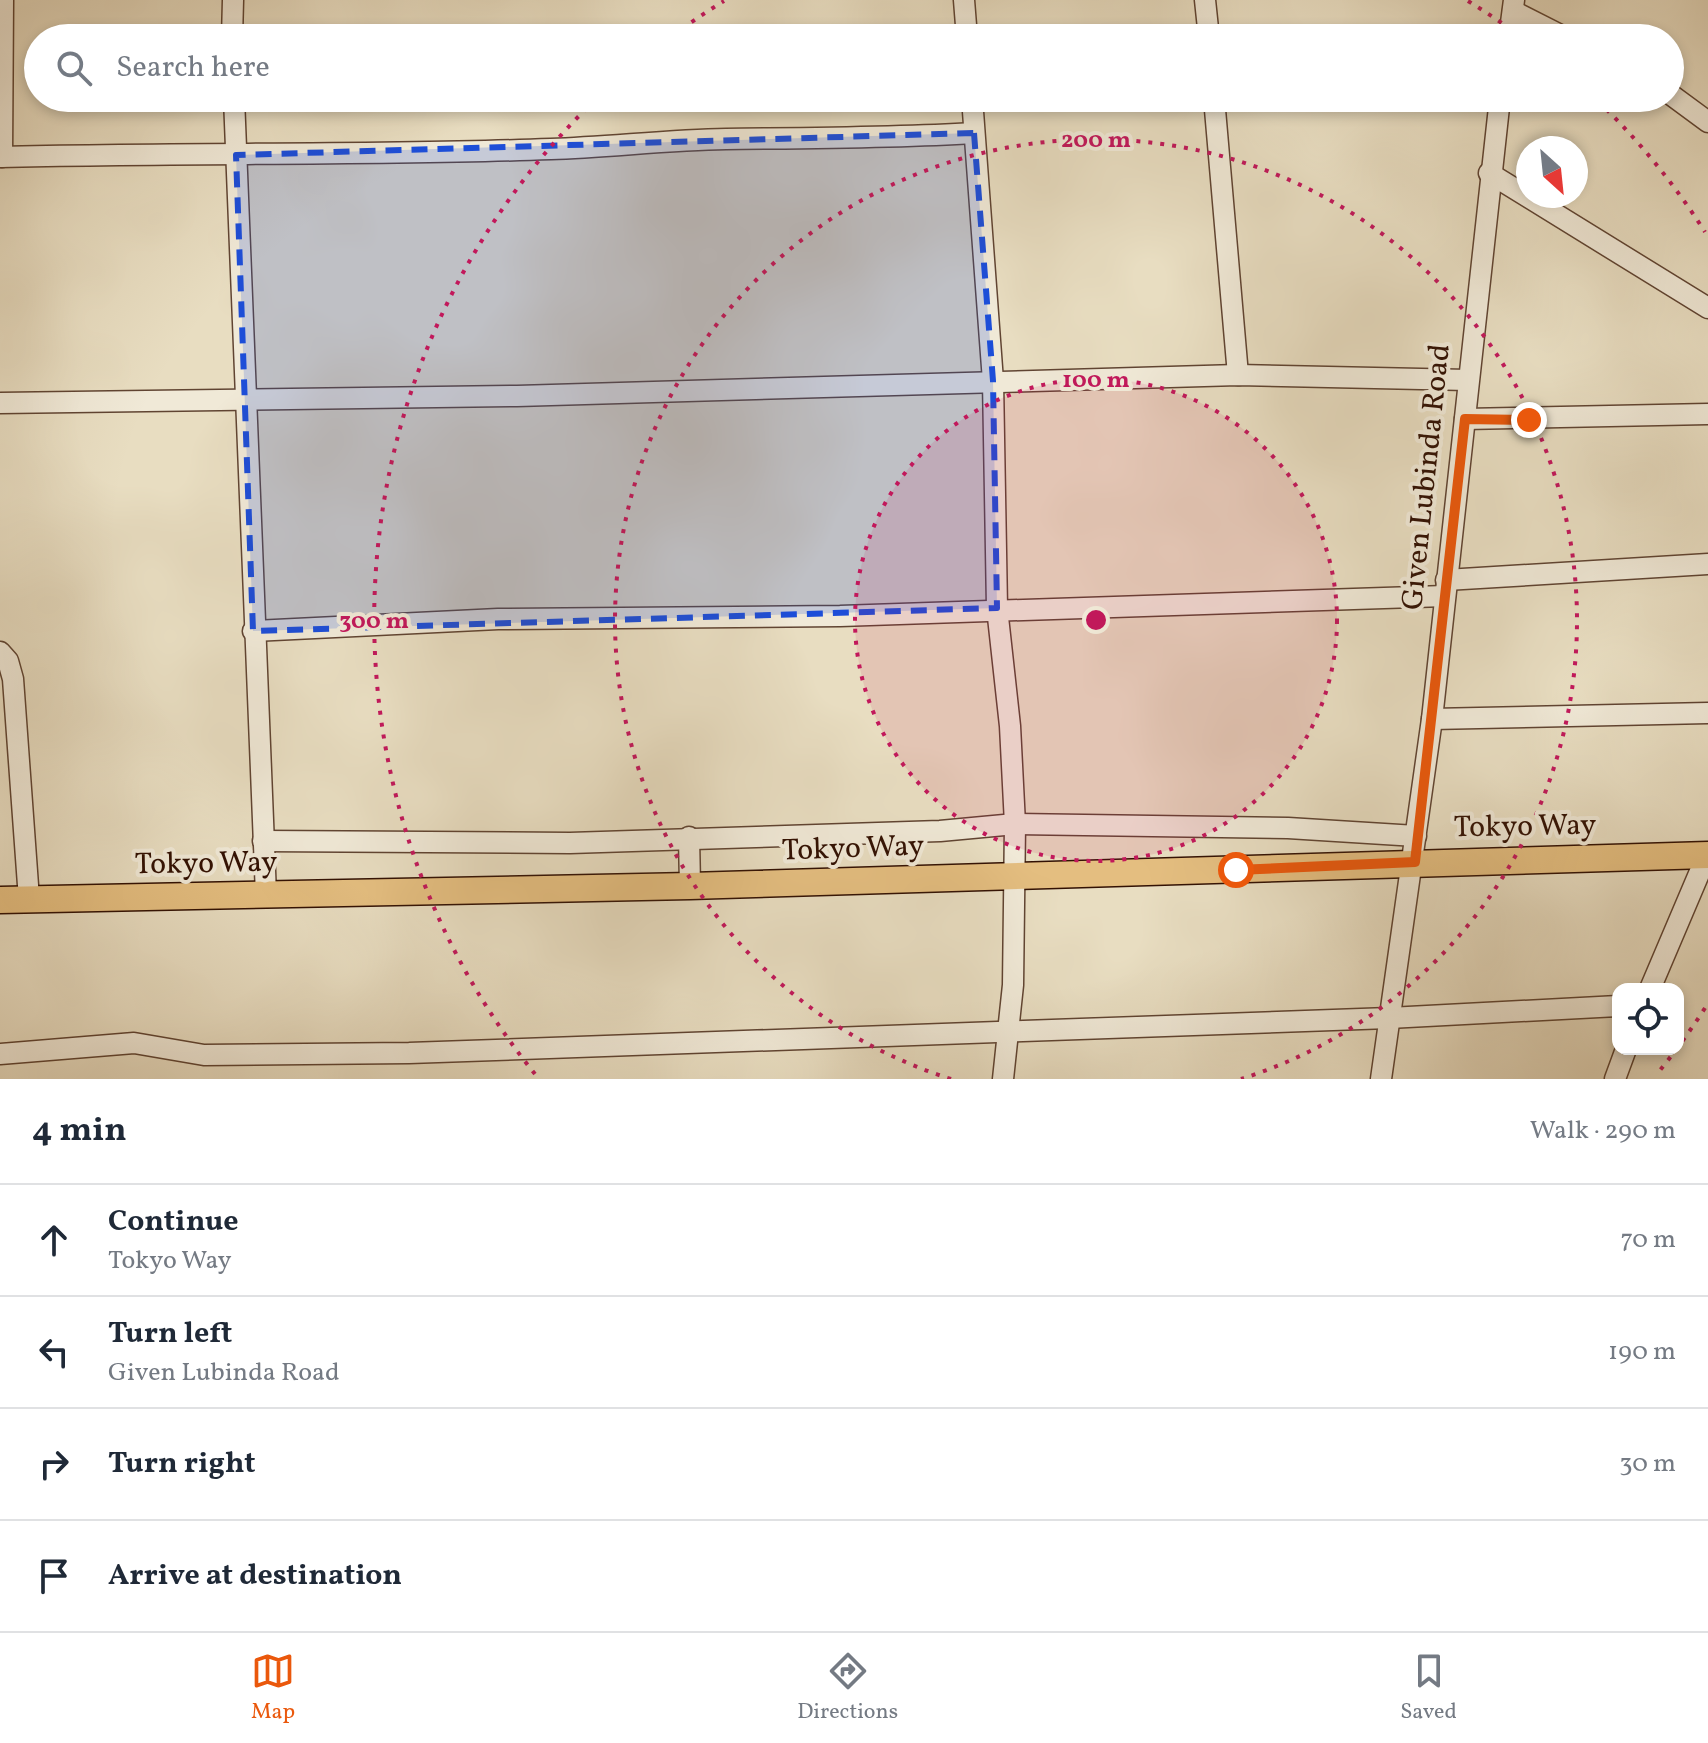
<!DOCTYPE html>
<html lang="en">
<head>
<meta charset="utf-8">
<style>
	:root { --surface:#fff; --page:#f2f2f3; --text:#1f2937; --muted:#747a83; --line:#e0e1e3; --accent:#ea580c }
	body { margin:0; font-family:Vollkorn,serif; background:var(--page); color:var(--text) }
	.controls { position:absolute; right:24px; bottom:24px; display:grid; overflow:hidden; border-radius:16px; box-shadow:0 4px 12px #0003 }
	.controls button { width:72px; height:72px; display:grid; place-items:center; padding:0; border:0; border-bottom:2px solid var(--line); background:var(--surface); color:var(--text); font:40px sans-serif }
	.compass { position:absolute; left:1516px; top:136px; width:72px; height:72px; border-radius:50%; background:var(--surface); box-shadow:0 4px 12px #0003; rotate:153deg }
	.stop { position:absolute; width:24px; height:24px; margin:-18px; border:6px solid #ea580c; border-radius:50%; background:#fff }
	.stop.end { background:#ea580c; border-color:#fff; box-shadow:0 2px 8px #0008 }
	.list { margin:0; padding:0; list-style:none }
	h2 { display:flex; justify-content:space-between; align-items:center; height:104px; margin:0; padding:0 32px; font-size:34px }
	h2 small { font-size:26px; font-weight:400; color:var(--muted) }
	.list li { display:grid; grid-template-columns:52px 1fr auto; gap:24px; align-items:center; box-sizing:border-box; height:112px; padding:0 32px; border-top:2px solid var(--line) }
	.list b { display:block; font-size:30px; white-space:nowrap }
	.list p { margin:0; font-size:26px; white-space:nowrap; color:var(--muted) }
	.list em { font-size:26px; font-style:normal; color:var(--muted) }
	.icon { flex:none; width:44px; height:44px; fill:none; stroke:currentColor; stroke-width:2; stroke-linecap:round; stroke-linejoin:round }
	.map { position:relative; flex:none; width:1708px; height:1079px; overflow:hidden }
	.search { position:absolute; background:var(--surface); box-shadow:0 4px 12px #0003; left:24px; right:24px; top:24px; height:88px; display:flex; align-items:center; gap:20px; box-sizing:border-box; padding:0 28px; border-radius:44px; color:var(--muted); font-size:30px }
	.sheet { height:552px; background:var(--surface) }
	nav { display:flex; justify-content:space-around; align-items:center; box-sizing:border-box; height:112px; border-top:2px solid var(--line); background:var(--surface); font-size:22px; color:var(--muted) }
	nav a { display:grid; justify-items:center; gap:4px }
	nav .on { color:var(--accent) }
	.map>svg:first-child { display:block }
	.lines { fill:none; stroke-linecap:round; stroke-linejoin:round }
	.minor-casing { stroke:#604432; stroke-width:23 }
	.major-casing { stroke:#321103; stroke-width:29 }
	.minor { stroke:#f0e9d7; stroke-width:20 }
	.major { stroke:#e4be80; stroke-width:26 }
	.route { stroke:#ea580c; stroke-width:10 }
	.marked { fill:#1d4ed8; fill-opacity:0.2; stroke:#1d4ed8; stroke-width:6; stroke-dasharray:16 10; stroke-linejoin:round }
	.ring { fill:none; stroke:#c2185b; stroke-width:4; stroke-dasharray:4 8 }
	.labels { text-anchor:middle; dominant-baseline:central; stroke-width:8; stroke-linejoin:round; paint-order:stroke }
	.street-label { font-size:30px; fill:#321103; stroke:#f0e9d7 }
	.centre { fill:#c2185b; stroke:#f0e9d7; stroke-width:4 }
	.ring-label { font-size:24px; text-anchor:middle; font-weight:bold; fill:#c2185b; stroke:#f0e9d7; stroke-width:8; stroke-linejoin:round; paint-order:stroke }
</style>
</head>
<body>
<div class="map">
<svg width="1708" height="1079" viewBox="0 0 1708 1079">
	<rect width="100%" height="100%" fill="#e8ddc1"/>
	<filter id="stains"><feTurbulence type="fractalNoise" baseFrequency=".0025" numOctaves="4"/><feColorMatrix values="0 0 0 0 .2 0 0 0 0 .09 0 0 0 0 .02 0 0 0 .5 -.17"/></filter>
	<radialGradient id="worn" r=".72"><stop offset=".6" stop-color="#630" stop-opacity="0"/><stop offset="1" stop-color="#630" stop-opacity=".3"/></radialGradient>
	<g class="lines">
		<defs>
			<g id="minor">
				<path d="M964,0L967,38"/>
				<path d="M1205,0L1209,38"/>
				<path d="M1513,11L1566,38"/>
				<path d="M232,38L233,0"/>
				<path d="M1509,38L1514,0"/>
				<path d="M1670,94L1708,122"/>
				<path d="M234,98L266,895"/>
				<path d="M972,98L993,381L997,608L1010,726L1015,824L1013,985L1003,1079"/>
				<path d="M1214,98L1238,375"/>
				<path d="M0,157C184,152 367,156 551,149C609,147 668,140 726,139C809,138 892,138 974,133"/>
				<path d="M2,157L3,0"/>
				<path d="M1489,173L1708,308"/>
				<path d="M0,403L517,396L1238,375L1468,380"/>
				<path d="M1465,419L1708,414"/>
				<path d="M1446,580L1708,564"/>
				<path d="M253,631L498,619L840,616L1445,596"/>
				<path d="M0,652L8,661L13,679L29,899"/>
				<path d="M1432,719L1708,713"/>
				<path d="M689,837L690,886"/>
				<path d="M263,841L570,843L940,831L1015,824L1288,828L1416,836"/>
				<path d="M1650,989L1707,855"/>
				<path d="M0,1054L134,1043L204,1055L409,1053L1389,1018L1618,1006"/>
				<path d="M1381,1079L1432,719L1500,98"/>
				<path d="M1615,1079L1626,1049"/>
			</g>
			<path id="major" d="M0,900L690,886L1708,855"/>
		</defs>
		<!-- minor casing -->
		<use href="#minor" class="minor-casing"/>
		<!-- major casing -->
		<use href="#major" class="major-casing"/>
		<!-- minor -->
		<use href="#minor" class="minor"/>
		<!-- major -->
		<use href="#major" class="major"/>
	</g>
	<g class="lines">
		<!-- route -->
		<path class="route" d="M1236,870L1415,862L1465,419L1529,420"/>
	</g>
	<!-- marked area -->
	<path class="marked" d="M974,133L993,381L997,608L253,631L236,155Z"/>
	<!-- distance rings -->
	<circle cx="1096" cy="620" r="241" fill="#c2185b" fill-opacity=".12"/>
	<g class="ring">
		<circle cx="1096" cy="620" r="241"/>
		<path d="M951 1079A481 481 0 1 1 1241 1079"/>
		<path d="M1705 1008A722 722 0 0 1 1657 1074M535 1074A722 722 0 0 1 594 101M672 36A722 722 0 0 1 724 1M1468 1A722 722 0 0 1 1520 36M1598 101A722 722 0 0 1 1705 232"/>
	</g>
	<g class="labels">
		<!-- street labels -->
		<g class="street-label">
			<text transform="translate(1427 477) rotate(-84)">Given Lubinda Road</text>
			<text transform="translate(1525 827) rotate(-1)">Tokyo Way</text>
			<text transform="translate(853 849) rotate(-2)">Tokyo Way</text>
			<text transform="translate(206 864) rotate(-1)">Tokyo Way</text>
		</g>
	</g>
	<circle cx="1096" cy="620" r="12" class="centre"/>
	<g class="ring-label">
		<text x="1096" y="147">200 m</text>
		<text x="1096" y="387">100 m</text>
		<text x="374" y="628">300 m</text>
	</g>
	<rect width="100%" height="100%" filter="url(#stains)"/>
	<rect width="100%" height="100%" fill="url(#worn)"/>
</svg>
<div class="controls">
<button><svg class="icon" aria-label="locate" viewBox="0 0 24 24"><circle cx="12" cy="12" r="6"/><path d="M12 2v4M12 18v4M2 12h4M18 12h4"/></svg></button>
</div>
<svg class="compass" viewBox="-18 -18 36 36"><path d="M0-13l5 13h-10z" fill="#e53935"/><path d="M0 13l5-13h-10z" fill="#747a83"/></svg>
<div class="stop" style="left:1236px;top:870px"></div>
<div class="stop end" style="left:1529px;top:420px"></div>
<div class="search"><svg class="icon" aria-label="search" viewBox="0 0 24 24"><circle cx="10" cy="10" r="6"/><path d="M15 15l6 6"/></svg>Search here</div>
</div>
<section class="sheet">
<h2>4 min<small>Walk · 290 m</small></h2>
<ul class="list">
<li><svg class="icon" aria-label="ahead" viewBox="0 0 24 24"><path d="M12 20V5M6 11l6-6 6 6"/></svg><div><b>Continue</b><p>Tokyo Way</p></div><em>70 m</em></li>
<li><svg class="icon" aria-label="left" viewBox="0 0 24 24"><path d="M17 20v-9H6M10 6l-5 5 5 5"/></svg><div><b>Turn left</b><p>Given Lubinda Road</p></div><em>190 m</em></li>
<li><svg class="icon" aria-label="right" viewBox="0 0 24 24"><path d="M7 20v-9h11M14 6l5 5-5 5"/></svg><div><b>Turn right</b></div><em>30 m</em></li>
<li><svg class="icon" aria-label="arrive" viewBox="0 0 24 24"><path d="M6 21V4h12l-3 4 3 4H6"/></svg><div><b>Arrive at destination</b></div></li>
</ul>
</section>
<nav>
<a class="on"><svg class="icon" aria-label="map" viewBox="0 0 24 24"><path d="M3 6l6-2 6 2 6-2v14l-6 2-6-2-6 2zM9 4v14M15 6v14"/></svg>Map</a>
<a><svg class="icon" aria-label="directions" viewBox="0 0 24 24"><path d="M12 3l9 9-9 9-9-9zM9 14v-3h6M13 9l2 2-2 2"/></svg>Directions</a>
<a><svg class="icon" aria-label="saved" viewBox="0 0 24 24"><path d="M7 4h10v16l-5-4-5 4z"/></svg>Saved</a>
</nav>
</body>
</html>
